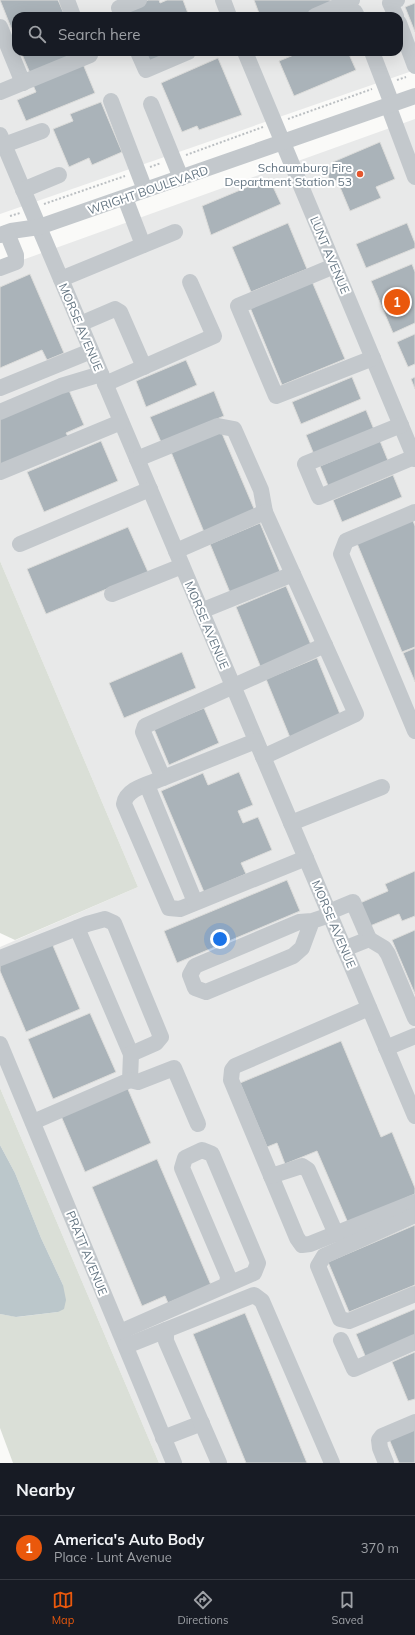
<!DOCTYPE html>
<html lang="en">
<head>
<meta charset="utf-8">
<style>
	:root { --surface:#171b24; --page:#20242c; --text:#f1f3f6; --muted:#9ea1a6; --line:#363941; --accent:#ea580c }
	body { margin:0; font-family:Mulish,sans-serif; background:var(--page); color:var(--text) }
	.you { position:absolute; left:220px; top:939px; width:14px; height:14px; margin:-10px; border:3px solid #fff; border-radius:50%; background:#1a73e8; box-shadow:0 0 0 6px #1a73e833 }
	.badge { display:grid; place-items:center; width:26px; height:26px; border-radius:50%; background:var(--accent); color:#fff; font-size:13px; font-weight:700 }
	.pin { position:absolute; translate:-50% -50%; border:2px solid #fff; box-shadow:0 1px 4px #0006 }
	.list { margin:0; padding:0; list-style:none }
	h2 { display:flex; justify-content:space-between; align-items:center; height:52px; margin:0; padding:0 16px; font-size:17px }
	h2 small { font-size:13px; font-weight:400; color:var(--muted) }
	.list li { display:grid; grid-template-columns:26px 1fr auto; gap:12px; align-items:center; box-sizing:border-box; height:64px; padding:0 16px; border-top:1px solid var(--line) }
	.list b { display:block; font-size:15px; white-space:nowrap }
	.list p { margin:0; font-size:13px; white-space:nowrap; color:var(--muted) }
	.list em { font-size:13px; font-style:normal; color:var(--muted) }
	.icon { flex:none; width:22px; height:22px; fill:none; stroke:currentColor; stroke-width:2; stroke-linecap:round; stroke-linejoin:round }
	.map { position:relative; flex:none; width:415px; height:1463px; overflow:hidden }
	.search { position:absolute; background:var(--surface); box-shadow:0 4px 16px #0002; left:12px; right:12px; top:12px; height:44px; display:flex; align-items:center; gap:10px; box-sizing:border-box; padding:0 14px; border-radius:12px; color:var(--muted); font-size:15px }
	.sheet { height:116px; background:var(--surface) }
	nav { display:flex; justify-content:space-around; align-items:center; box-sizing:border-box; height:56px; border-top:1px solid var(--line); background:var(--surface); font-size:11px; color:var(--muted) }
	nav a { display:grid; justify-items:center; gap:2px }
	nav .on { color:var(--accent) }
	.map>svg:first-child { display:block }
	.built { fill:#e8e9e9; fill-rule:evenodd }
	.green { fill:#dadfd7 }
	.water { fill:#bbc7cb }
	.building { fill:#aab3b9; stroke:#dcdcda }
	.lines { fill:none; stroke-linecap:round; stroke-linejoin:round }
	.path { stroke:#bbbfc2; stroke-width:2; stroke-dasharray:2 2; stroke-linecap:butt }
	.minor { stroke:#c3c8cc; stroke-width:16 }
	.poi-dot { fill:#e4572e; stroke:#fff; stroke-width:1.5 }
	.labels { text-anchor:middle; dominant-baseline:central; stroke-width:4; stroke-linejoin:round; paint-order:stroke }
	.poi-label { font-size:12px; fill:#657683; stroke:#fff; text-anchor:end }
	.street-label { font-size:12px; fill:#657683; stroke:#fff }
</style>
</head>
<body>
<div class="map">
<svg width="415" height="1463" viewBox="0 0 415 1463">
	<rect width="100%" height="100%" fill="#fafaf8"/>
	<!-- built -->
	<g class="built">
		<path d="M0,0H415V70L0,214ZM16,16H399V52H16Z"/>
		<path d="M415,119V1463H159L0,1088V947L138,887L0,561V268Z"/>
	</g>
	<!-- green -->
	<g class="green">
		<path d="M0,561L138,887L15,940L0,933Z"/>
		<path d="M0,1088L159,1463H13L0,1428V1314L17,1317L58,1312L63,1285L41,1238L15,1173L0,1145Z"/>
	</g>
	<!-- water -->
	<path class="water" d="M0,1145L15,1173L41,1238L63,1285L66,1300L64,1309L58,1312L16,1317L0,1314Z"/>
	<!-- building -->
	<g class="building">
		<path d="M0,0H58L65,16H16V40Z"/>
		<path d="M148,0H159L160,3L167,0H183L189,16H130L127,9Z"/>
		<path d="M254,0H330L332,6L309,16H260Z"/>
		<path d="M415,3V32L405,7Z"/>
		<path d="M21,52H80L30,73Z"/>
		<path d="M145,52H179L150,64Z"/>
		<path d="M301,52H348L356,70L294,96L279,61Z"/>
		<path d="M218,58L242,115L199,130L197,126L182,132L161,83Z"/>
		<path d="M83,64L95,93L26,121L17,100L36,92L33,85Z"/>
		<path d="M101,102L122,152L92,165L89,158L69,167L53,129L73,121L70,114Z"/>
		<path d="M380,142L395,179L376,187L381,198L350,211L337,180L331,183L325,168L334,165L333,162Z"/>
		<path d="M269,178L281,204L211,235L202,206Z"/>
		<path d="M288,223L307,269L251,292L232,247Z"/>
		<path d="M407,223L415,243V248L366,268L356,244Z"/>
		<path d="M412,264L415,272V323L393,333L371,281Z"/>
		<path d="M30,274L64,353L47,360L42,350L0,368V287Z"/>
		<path d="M311,279L345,359L282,385L249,305Z"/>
		<path d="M415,334V364L408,367L397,342Z"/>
		<path d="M186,360L197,385L146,407L136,381Z"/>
		<path d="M352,377L361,399L301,424L292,402Z"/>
		<path d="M415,377V389L411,379Z"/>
		<path d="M68,388L84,425L66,433L70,440L0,470V417Z"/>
		<path d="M214,391L224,416L161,442L150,417Z"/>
		<path d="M366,410L375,432L315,457L306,435Z"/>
		<path d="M221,431L255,511L204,532L171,452Z"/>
		<path d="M101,441L118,481L44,512L27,472Z"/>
		<path d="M380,441L389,463L329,488L320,466Z"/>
		<path d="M393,475L402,497L342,522L333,500Z"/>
		<path d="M412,518L415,526V647L402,652L356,541Z"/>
		<path d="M260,523L281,574L231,595L210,544Z"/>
		<path d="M128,527L148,572L46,614L27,569Z"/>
		<path d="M286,586L312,647L261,668L236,607Z"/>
		<path d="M415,648V682L403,653Z"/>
		<path d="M182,652L196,688L124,718L109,683Z"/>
		<path d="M317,658L342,719L291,740L266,679Z"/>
		<path d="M204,708L219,743L169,765L154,729Z"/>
		<path d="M239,772L253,805L238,811L243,823L258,817L272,850L241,863L246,874L204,892L161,791L203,773L208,785Z"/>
		<path d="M415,871V916L402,921L399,914L370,926L360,903L388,891L385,884Z"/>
		<path d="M287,880L300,911L177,963L164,931Z"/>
		<path d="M415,930V994L392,940Z"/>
		<path d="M51,941L80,1009L26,1032L0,971V963Z"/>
		<path d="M90,1013L116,1072L53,1099L28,1039Z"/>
		<path d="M341,1041L381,1137L392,1132L415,1188V1194L348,1223L317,1151L285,1164L277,1143L267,1147L240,1083Z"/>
		<path d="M127,1087L151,1143L85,1172L61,1116Z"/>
		<path d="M157,1159L211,1285L168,1303L165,1296L142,1306L92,1187Z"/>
		<path d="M415,1225V1285L349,1312L328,1262Z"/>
		<path d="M415,1309V1337L366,1358L356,1334Z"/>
		<path d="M245,1313L307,1463H246L193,1334Z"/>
		<path d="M415,1352V1399L408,1401L392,1362Z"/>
		<path d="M415,1428V1463H399L389,1439Z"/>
	</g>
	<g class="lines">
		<!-- path -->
		<g class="path">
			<path d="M397,80L406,77"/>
			<path d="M288,119L372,89"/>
			<path d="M186,155L263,127"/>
			<path d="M150,167L161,163"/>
			<path d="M44,204L125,176"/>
			<path d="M10,216L20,213"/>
		</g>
		<!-- minor -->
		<g class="minor">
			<path d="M67,0L73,16"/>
			<path d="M223,0L229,16"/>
			<path d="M123,16L119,8L139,0"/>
			<path d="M315,16L352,0"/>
			<path d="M345,16L355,12L357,16"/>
			<path d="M396,16L390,3L397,0"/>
			<path d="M399,23L415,66"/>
			<path d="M0,27L23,83"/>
			<path d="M138,52L146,70L188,52"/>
			<path d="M245,52L415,459"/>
			<path d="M372,52L392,104"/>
			<path d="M0,92L90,55L88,52"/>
			<path d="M111,101L145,190"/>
			<path d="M151,104L181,178"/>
			<path d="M388,105L415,177"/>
			<path d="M0,135L415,1116"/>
			<path d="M4,145L42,131"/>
			<path d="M23,190L59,175"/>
			<path d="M125,198L143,245"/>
			<path d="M0,235L11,231L39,227L415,96"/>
			<path d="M334,266L238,306L276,396L373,358"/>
			<path d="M0,268L16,262V255L7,233"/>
			<path d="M61,279L175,232"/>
			<path d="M80,324L115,309L120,312L144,367"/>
			<path d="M105,384L214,336L190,282"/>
			<path d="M0,388L91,351"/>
			<path d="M0,412L61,386L101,374"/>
			<path d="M401,425L305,464L319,497L414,457"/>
			<path d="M137,459L218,426L234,429L261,490L265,512"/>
			<path d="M0,472L121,422"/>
			<path d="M415,512L346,541L341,554L415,731"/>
			<path d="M20,544L150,489"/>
			<path d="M176,551L265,512L356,714L263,757"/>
			<path d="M112,594L182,566"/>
			<path d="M201,611L293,574"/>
			<path d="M256,741L163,778L143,732L145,726L325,645"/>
			<path d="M163,778C150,784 126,788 124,804L169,908L180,909L306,858"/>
			<path d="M147,785L195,902"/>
			<path d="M291,823L382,787"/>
			<path d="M329,912L353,902L369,939L344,949"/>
			<path d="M312,921L302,948L293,956L206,992L195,988L190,975L195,966L299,922L312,921L330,915"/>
			<path d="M77,928L131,1054"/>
			<path d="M369,939L384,948L388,954L415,1018"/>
			<path d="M0,958L87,924L105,919L114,923L161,1037L156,1043L131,1054L130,1080L33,1122"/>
			<path d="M369,1008L235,1066L232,1070L231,1080L297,1238L302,1245L310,1244L415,1202"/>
			<path d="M0,1044L174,1463"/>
			<path d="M386,1048L415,1036"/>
			<path d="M130,1080L138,1082L174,1068L198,1124"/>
			<path d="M271,1176L302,1166L308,1170L336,1234"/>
			<path d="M415,1215L324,1256L318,1266L340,1319L349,1321L415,1294"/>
			<path d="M120,1332L254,1273L258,1263L212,1154L202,1150L185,1158L182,1168L228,1276L227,1285"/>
			<path d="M341,1340L354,1369L415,1342"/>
			<path d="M126,1346L166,1330"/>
			<path d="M163,1438L202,1423"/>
			<path d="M219,1463L166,1341V1330L254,1295L262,1301L332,1463"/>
			<path d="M386,1463L380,1448L379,1440L382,1436L415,1422"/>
		</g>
	</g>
	<!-- markers -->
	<circle class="poi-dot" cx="360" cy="174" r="4"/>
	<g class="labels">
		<!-- poi labels -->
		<g class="poi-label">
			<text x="352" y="167">Schaumburg Fire<tspan x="352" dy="14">Department Station 53</tspan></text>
		</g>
		<!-- street labels -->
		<g class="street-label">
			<text transform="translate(148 190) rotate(-19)">WRIGHT BOULEVARD</text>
			<text transform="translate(330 255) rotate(67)">LUNT AVENUE</text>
			<text transform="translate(81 327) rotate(67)">MORSE AVENUE</text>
			<text transform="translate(207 625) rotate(67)">MORSE AVENUE</text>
			<text transform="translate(334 924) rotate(67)">MORSE AVENUE</text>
			<text transform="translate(87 1253) rotate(68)">PRATT AVENUE</text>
		</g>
	</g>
</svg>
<div class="you"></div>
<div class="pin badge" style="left:397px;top:302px">1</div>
<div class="search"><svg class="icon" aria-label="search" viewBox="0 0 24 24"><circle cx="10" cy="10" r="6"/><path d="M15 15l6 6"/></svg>Search here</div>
</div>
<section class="sheet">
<h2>Nearby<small></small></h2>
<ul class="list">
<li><span class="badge">1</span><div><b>America's Auto Body</b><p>Place · Lunt Avenue</p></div><em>370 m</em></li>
</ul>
</section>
<nav>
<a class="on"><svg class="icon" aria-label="map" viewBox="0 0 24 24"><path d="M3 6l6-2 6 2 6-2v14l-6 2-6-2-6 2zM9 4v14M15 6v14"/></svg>Map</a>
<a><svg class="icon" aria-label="directions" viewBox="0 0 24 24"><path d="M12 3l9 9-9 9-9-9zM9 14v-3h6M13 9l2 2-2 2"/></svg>Directions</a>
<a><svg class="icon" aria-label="saved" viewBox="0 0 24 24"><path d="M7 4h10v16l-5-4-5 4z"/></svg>Saved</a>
</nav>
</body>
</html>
